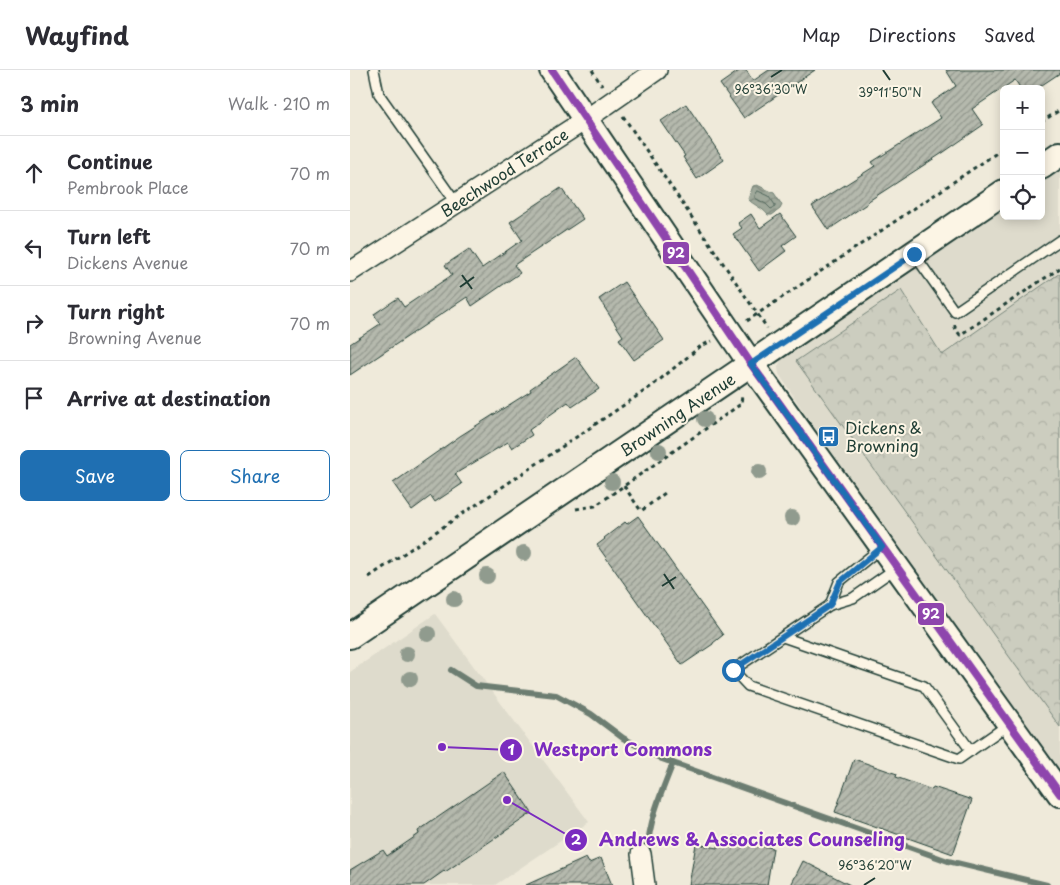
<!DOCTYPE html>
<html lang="en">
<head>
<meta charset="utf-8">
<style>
	:root { --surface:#fff; --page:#f2f2f3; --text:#2b2b33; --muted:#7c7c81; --line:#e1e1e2; --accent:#1f6fb2 }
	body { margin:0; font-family:"Playpen Sans",sans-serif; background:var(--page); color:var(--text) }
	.controls { position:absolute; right:15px; top:15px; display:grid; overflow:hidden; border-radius:8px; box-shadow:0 2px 12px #0003 }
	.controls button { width:45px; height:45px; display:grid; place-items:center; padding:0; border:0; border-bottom:1px solid var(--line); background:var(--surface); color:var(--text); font:25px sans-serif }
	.stop { position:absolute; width:15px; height:15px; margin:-11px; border:4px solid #1f6fb2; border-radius:50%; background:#fff }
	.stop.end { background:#1f6fb2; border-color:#fff; box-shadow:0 1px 5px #0008 }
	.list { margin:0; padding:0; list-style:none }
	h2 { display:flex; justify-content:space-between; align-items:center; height:65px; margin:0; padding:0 20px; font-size:21px }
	h2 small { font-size:16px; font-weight:400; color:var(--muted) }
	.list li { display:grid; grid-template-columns:32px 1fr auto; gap:15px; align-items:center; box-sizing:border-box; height:75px; padding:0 20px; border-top:1px solid var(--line) }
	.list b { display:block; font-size:19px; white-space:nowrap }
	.list p { margin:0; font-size:16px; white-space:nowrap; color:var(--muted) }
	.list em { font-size:16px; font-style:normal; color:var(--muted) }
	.actions { display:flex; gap:10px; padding:15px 20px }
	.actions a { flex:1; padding:11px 0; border:1px solid var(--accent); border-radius:8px; text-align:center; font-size:18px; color:var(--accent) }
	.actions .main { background:var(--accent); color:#fff }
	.icon { flex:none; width:28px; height:28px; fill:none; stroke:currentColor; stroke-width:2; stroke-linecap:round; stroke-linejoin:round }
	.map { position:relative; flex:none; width:710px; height:815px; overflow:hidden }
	header { display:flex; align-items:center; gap:30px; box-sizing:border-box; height:70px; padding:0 25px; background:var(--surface); border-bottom:1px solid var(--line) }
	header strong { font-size:24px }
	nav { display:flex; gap:28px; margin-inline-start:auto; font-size:18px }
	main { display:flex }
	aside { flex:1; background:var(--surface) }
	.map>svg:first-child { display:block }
	.built { fill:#dedbcc }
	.park { fill:url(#park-crowns); stroke:#76857a }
	.water { fill:url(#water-waves); stroke:#6c7d71 }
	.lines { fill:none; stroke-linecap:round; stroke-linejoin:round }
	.shore { stroke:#52685d; stroke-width:1 }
	.stream { stroke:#6c7d71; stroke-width:6 }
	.building { fill:url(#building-hatch); stroke:#1f3d34 }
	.service-casing { stroke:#1f3d34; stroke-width:12 }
	.minor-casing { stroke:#1f3d34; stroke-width:22 }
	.tertiary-casing { stroke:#1f3d34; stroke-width:28 }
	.path { stroke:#1f3d34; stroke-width:3; stroke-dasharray:4 4; stroke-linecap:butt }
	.service { stroke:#fcf5e5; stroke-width:9 }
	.minor { stroke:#fcf5e5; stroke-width:19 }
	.tertiary { stroke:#fcf5e5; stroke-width:24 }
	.bus-1-casing { stroke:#fcf5e5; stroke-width:11 }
	.bus-1 { stroke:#8e44ad; stroke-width:8 }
	.tree { fill:#909b8e }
	.route { stroke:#1f6fb2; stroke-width:6 }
	.ticks { fill:none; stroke:#1f3d34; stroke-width:2 }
	.labels { text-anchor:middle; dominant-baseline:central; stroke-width:4; stroke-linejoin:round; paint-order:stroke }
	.street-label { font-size:16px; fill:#1f3d34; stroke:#fcf5e5 }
	.poi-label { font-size:16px; fill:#1f3d34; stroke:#fcf5e5; text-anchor:start }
	.ticks-label { font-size:12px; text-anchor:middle; fill:#1f3d34; stroke:#fcf5e5; stroke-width:4; stroke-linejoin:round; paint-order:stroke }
	.leader { fill:none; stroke:#7b2cbf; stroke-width:2 }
	.callout-dot { fill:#7b2cbf; stroke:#fcf5e5; stroke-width:2 }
	.mark-label { font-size:15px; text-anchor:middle; font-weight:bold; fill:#fff }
	.callout-label { font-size:18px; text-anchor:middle; font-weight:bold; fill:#7b2cbf; stroke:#fcf5e5; stroke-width:4; stroke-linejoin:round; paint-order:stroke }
	.line-badge { stroke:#fcf5e5; stroke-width:2 }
	.badge-label { font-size:14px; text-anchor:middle; font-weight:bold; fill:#fff }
</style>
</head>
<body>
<header>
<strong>Wayfind</strong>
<nav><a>Map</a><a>Directions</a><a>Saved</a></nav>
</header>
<main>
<aside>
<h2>3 min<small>Walk · 210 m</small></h2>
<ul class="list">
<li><svg class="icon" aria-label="ahead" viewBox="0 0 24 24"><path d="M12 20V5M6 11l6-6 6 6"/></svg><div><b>Continue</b><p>Pembrook Place</p></div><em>70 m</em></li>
<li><svg class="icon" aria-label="left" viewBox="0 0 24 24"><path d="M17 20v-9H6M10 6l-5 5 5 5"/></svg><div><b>Turn left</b><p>Dickens Avenue</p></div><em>70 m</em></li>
<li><svg class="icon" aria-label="right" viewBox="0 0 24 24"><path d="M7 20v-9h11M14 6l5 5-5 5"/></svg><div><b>Turn right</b><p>Browning Avenue</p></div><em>70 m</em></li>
<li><svg class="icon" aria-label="arrive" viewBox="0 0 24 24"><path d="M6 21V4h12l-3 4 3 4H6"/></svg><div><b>Arrive at destination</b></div></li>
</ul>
<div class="actions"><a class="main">Save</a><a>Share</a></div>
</aside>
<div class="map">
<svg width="710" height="815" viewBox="0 0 710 815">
	<defs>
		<pattern id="park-crowns" width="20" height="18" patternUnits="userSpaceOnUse" patternTransform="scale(1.25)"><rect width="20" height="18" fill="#cccdbf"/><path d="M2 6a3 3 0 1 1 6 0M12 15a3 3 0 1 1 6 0" fill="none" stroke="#afb1a5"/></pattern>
		<pattern id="water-waves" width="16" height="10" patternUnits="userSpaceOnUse" patternTransform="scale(1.25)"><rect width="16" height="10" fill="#9fa89a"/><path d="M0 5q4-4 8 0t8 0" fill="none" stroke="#818a7e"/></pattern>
		<pattern id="building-hatch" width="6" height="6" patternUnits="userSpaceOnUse" patternTransform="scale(1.25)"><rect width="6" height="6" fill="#b5b9ad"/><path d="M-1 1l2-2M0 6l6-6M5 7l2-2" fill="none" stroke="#93988e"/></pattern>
	</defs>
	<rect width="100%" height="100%" fill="#efeada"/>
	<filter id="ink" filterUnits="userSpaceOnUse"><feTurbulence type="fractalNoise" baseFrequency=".02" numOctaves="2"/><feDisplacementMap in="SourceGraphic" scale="10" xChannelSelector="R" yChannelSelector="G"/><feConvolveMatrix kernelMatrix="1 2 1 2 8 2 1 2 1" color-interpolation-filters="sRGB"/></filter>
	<g filter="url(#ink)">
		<!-- built -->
		<g class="built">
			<path d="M710,99V700L459,350L429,304L428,297L433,286L654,136V146H691V111Z"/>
			<path d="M85,544L239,752L145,815H0V602Z"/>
		</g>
		<!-- park -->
		<path class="park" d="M710,203V657L446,291L551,220L592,285Z"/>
		<!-- water -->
		<path class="water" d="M407,115L424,123L432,135L430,139L422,145H418C412,137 403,135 398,129L403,116Z"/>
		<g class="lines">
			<!-- shore -->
			<path class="shore" d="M408,121L419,126L425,135V137L421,139L416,134L405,128V126Z"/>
			<!-- stream -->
			<g class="stream">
				<path d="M101,600L126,616L206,625L241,644L273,668L312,689L323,693L598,791L697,815"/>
				<path d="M297,783C299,751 311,723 323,693"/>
			</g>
		</g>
		<!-- building -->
		<g class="building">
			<path d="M390,0H396L403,11L419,0H465L394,48L370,14Z"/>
			<path d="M596,0H710V3L686,19H671L665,10L622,39L633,55L594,82L517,132L518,133L478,160L462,136L525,96L522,92L591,48L581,33L606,16Z"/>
			<path d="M336,34L374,90L347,109L333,87L335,86L311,51Z"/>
			<path d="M211,118L233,149L164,195L170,203L122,236L117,227L0,305V274L30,254L24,244L48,228L54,237L102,205L95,195L119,179L132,198L172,170L160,152Z"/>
			<path d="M401,144L410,158L430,144L446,166L432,176L436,181L409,201L383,164L392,158L388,153Z"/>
			<path d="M274,212L314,270L284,290L269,269L273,266L249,229Z"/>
			<path d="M226,287L249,319L222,337L218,332L179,360L182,365L162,378L158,372L105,404L112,414L85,432L81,426L62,440L43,413L110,366L181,321L180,319Z"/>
			<path d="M288,446L373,565L363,573V574L332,595L247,475L255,469L254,468L275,452L277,454Z"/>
			<path d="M504,689L547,704L546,707L582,720L583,717L622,730L603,784L485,742Z"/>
			<path d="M154,702L182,743L95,802L94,801L74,815H0V800L33,780L37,786L69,764L68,761Z"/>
			<path d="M383,766L402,770L401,774L423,778L417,815H339L346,774L368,778L369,771L382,773Z"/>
			<path d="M236,788L239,793L251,788L262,815H176Z"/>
			<path d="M453,791L500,815H441Z"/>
		</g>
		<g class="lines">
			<defs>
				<g id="service">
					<path d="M24,0L29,24L106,133"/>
					<path d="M564,184L605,242L710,170"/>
					<path d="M546,498L503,528L480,535L383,600L398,616L609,689L659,654"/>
					<path d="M480,535L489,512L532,477"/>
					<path d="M433,567L574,616L621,681"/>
				</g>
				<g id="minor">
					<path d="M0,202L235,50L307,0"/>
					<path d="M291,784L295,815"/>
				</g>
				<g id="tertiary">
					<path d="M202,0L401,294L710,724"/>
					<path d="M691,97L710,84"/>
					<path d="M0,566L654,122"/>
				</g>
			</defs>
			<!-- service casing -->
			<use href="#service" class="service-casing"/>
			<!-- minor casing -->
			<use href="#minor" class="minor-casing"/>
			<!-- tertiary casing -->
			<use href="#tertiary" class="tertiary-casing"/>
			<!-- path -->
			<g class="path">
				<path d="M242,0L252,16"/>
				<path d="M273,46L417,258"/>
				<path d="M691,52L710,40"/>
				<path d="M397,251L654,78"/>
				<path d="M605,255V258L610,265L710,198"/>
				<path d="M274,416L291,441L315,423"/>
				<path d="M226,439L245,436L391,334L392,325"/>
				<path d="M19,507L302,316L351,276L362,271"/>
			</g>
			<!-- service -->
			<use href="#service" class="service"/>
			<!-- minor -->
			<use href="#minor" class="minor"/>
			<!-- tertiary -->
			<use href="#tertiary" class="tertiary"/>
			<defs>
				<path id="bus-1" d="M202,0L401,294L710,724"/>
			</defs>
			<!-- bus-1 casing -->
			<use href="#bus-1" class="bus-1-casing"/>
			<!-- bus-1 -->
			<use href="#bus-1" class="bus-1"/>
		</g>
		<!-- trees -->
		<g class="tree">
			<circle cx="355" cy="349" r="8"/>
			<circle cx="309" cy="381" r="8"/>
			<circle cx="409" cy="402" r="8"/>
			<circle cx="262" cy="412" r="8"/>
			<circle cx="442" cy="448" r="8"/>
			<circle cx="174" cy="483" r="8"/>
			<circle cx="137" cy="506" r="8"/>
			<circle cx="104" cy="529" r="8"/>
			<circle cx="78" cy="564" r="8"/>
			<circle cx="57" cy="584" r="8"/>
			<circle cx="60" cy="609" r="8"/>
		</g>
	</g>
	<g class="lines" filter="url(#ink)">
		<!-- route -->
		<path class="route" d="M383,600L480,535L490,512L532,477L401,294L564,184"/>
	</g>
	<!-- ticks -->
	<path class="ticks" d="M533,0L540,10M421,7L432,0M112,205L122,219M110,217L124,207M314,504L324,519M312,516L326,507M514,815L525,808"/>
	<!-- icons -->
	<defs>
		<symbol id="bus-square" viewBox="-11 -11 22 22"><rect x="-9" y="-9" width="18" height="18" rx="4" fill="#1f6fb2" stroke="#fcf5e5"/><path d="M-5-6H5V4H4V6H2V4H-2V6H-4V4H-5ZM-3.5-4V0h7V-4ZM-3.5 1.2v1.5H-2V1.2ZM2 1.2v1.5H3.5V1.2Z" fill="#fff"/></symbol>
	</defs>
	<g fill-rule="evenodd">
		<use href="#bus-square" x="466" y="354" width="25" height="25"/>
	</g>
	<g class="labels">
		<!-- street labels -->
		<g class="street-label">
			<text transform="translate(154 102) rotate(-33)">Beechwood Terrace</text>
			<text transform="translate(327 344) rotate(-34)">Browning Avenue</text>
		</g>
		<!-- poi labels -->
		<g class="poi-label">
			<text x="495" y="357">Dickens &amp;<tspan x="495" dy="18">Browning</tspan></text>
		</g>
	</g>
	<g class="ticks-label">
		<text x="421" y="24">96°36'30"W</text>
		<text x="540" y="27">39°11'50"N</text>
		<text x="525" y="800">96°36'20"W</text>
	</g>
	<!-- callouts -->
	<path class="leader" d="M92 677L161 680M157 730L226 770"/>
	<g class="callout-dot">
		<circle cx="92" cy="677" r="5"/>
		<circle cx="157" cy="730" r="5"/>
		<circle cx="161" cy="680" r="12"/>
		<circle cx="226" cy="770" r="12"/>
	</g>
	<g class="mark-label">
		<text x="161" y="685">1</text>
		<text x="226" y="775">2</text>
	</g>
	<g class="callout-label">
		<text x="273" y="686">Westport Commons</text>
		<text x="402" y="776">Andrews &amp; Associates Counseling</text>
	</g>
	<g class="line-badge">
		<rect x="312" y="171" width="28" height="24" rx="5" fill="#8e44ad"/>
		<rect x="567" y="532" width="28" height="24" rx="5" fill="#8e44ad"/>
	</g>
	<g class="badge-label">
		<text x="326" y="188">92</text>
		<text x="581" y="549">92</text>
	</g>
</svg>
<div class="controls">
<button>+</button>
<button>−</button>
<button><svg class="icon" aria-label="locate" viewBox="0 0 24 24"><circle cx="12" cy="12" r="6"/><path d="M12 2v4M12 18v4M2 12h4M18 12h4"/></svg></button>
</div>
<div class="stop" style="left:383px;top:600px"></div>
<div class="stop end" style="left:564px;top:184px"></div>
</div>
</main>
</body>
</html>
